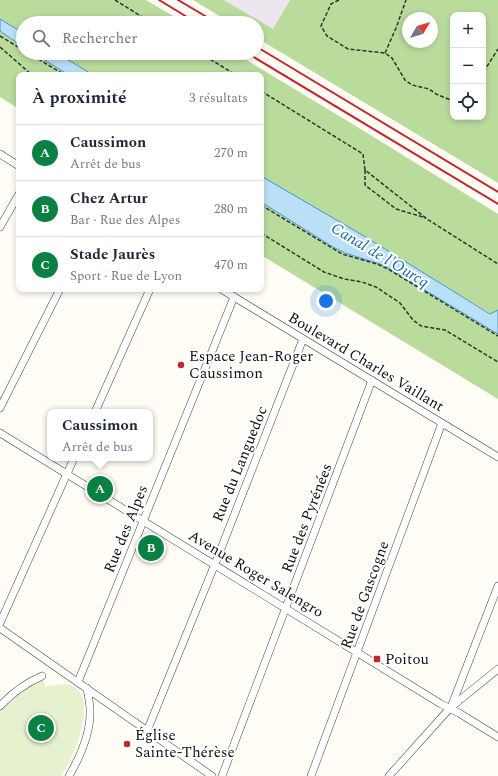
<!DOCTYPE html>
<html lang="fr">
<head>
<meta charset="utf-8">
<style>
	:root { --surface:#fff; --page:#f6f6f7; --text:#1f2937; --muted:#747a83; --line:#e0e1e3; --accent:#0b8043 }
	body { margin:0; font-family:Spectral,serif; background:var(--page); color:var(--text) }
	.controls { position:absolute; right:12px; top:12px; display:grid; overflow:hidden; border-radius:8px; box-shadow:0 2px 6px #0003 }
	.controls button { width:36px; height:36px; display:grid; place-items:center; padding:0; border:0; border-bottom:1px solid var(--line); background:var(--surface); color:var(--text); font:20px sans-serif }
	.compass { position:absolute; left:402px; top:12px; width:36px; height:36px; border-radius:50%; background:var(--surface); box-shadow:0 2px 6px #0003; rotate:52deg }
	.you { position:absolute; left:326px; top:301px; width:14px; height:14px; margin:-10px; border:3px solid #fff; border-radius:50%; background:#1a73e8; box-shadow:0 0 0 6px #1a73e833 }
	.badge { display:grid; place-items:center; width:26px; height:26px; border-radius:50%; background:var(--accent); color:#fff; font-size:13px; font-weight:700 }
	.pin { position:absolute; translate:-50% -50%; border:2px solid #fff; box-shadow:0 1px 4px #0006 }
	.popup { position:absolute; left:47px; top:409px; width:106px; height:52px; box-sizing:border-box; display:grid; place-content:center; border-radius:8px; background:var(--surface); filter:drop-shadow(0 1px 3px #0005); font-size:13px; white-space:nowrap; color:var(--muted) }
	.popup b { font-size:15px; color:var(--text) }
	.popup::after { content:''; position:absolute; left:50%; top:100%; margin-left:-8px; border:8px solid transparent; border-top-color:var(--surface) }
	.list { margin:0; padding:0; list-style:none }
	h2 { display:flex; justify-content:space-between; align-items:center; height:52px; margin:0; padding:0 16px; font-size:17px }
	h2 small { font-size:13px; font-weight:400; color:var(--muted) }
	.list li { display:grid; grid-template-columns:26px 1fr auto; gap:12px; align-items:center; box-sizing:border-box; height:56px; padding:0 16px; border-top:1px solid var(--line) }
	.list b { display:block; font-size:15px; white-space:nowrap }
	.list p { margin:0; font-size:13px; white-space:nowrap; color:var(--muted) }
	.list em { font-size:13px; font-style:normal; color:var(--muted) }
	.icon { flex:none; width:22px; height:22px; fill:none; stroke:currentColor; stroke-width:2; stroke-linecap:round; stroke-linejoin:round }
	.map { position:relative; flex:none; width:498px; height:776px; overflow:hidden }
	.search { position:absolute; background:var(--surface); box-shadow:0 2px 6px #0003; left:16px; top:16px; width:248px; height:44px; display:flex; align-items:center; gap:10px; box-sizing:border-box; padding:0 14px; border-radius:22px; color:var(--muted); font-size:15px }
	.panel { position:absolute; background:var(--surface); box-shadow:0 2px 6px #0003; left:16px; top:72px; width:248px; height:220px; border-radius:8px }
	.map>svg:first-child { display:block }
	.industrial { fill:#eee6ef }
	.forest { fill:#b9dc9c; fill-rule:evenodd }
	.pitch { fill:#e6f2cf }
	.water { fill:#b9e0f7; stroke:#3f96cf }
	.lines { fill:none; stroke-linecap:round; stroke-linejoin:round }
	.minor-casing { stroke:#444; stroke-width:8 }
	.path { stroke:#333; stroke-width:1.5; stroke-dasharray:4 2; stroke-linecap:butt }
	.minor { stroke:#fff; stroke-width:7 }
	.rail { stroke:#c4262e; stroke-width:2 }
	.poi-dot { fill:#c4262e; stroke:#fff; stroke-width:1.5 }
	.labels { text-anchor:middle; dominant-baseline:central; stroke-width:4; stroke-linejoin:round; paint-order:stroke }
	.poi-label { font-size:15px; fill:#111; stroke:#fff; text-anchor:start }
	.street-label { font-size:15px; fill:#111; stroke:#fff }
	.water-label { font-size:16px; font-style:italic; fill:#1768a6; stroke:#fff }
</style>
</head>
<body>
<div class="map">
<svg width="498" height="776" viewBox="0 0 498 776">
	<rect width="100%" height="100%" fill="#fffdf5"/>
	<!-- industrial -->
	<path class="industrial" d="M224,0H290L273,30Z"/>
	<!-- forest -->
	<g class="forest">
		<path d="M0,0H146L185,23H23V33L0,19Z"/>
		<path d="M193,0H224L273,29L290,0H498V183L257,38V23H231ZM453,15H483V117H453ZM408,18H432V42H408Z"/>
		<path d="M0,31L23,47V53H33L69,75H19V109L0,97Z"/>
		<path d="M57,53H235L364,131L498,214V310L491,314L396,256L261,176V75H93Z"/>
		<path d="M261,202L333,247L345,253L383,265L498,334V399L261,255Z"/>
	</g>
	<!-- pitch -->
	<path class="pitch" d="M42,677L46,687C109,668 79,751 61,776H0V708L11,698Z"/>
	<!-- water -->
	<g class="water">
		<path d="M0,19L23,33V47L0,31Z"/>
		<path d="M33,53H57L93,75H69Z"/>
		<path d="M261,176L364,236L490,314L498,310V334L383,265L345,253L333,247L261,202Z"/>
	</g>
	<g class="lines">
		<defs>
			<g id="minor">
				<path d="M0,154L19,166"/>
				<path d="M0,227L19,194"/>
				<path d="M221,289L498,457"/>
				<path d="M0,408L60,289"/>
				<path d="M95,412L150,289"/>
				<path d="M0,433L441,704L459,713L498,737"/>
				<path d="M0,623L74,458"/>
				<path d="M0,628L212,776"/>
				<path d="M78,682L234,297"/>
				<path d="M0,706C12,693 26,683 42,676"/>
				<path d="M451,707L498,586"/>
				<path d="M147,731L217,559L303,339"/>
				<path d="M69,776C80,757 91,733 90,710C90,703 88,695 87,688"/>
				<path d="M222,776L372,380"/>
				<path d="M311,776L442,423"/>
				<path d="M389,776L450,708L498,669"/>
			</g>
		</defs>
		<!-- minor casing -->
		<use href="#minor" class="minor-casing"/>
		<!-- path -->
		<g class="path">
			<path d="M115,0L152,23"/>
			<path d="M339,0L331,4L321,26L327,36L348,49L385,53L392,58L405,80L412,85L429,89L436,94L453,101"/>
			<path d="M0,36L23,50"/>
			<path d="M0,47L32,75"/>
			<path d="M28,53L65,75"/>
			<path d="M200,53L236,75"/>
			<path d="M385,53L396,28L406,0"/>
			<path d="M483,78L486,68L498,49"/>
			<path d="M261,91L363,154L365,170L427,219L498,264"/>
			<path d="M365,170V185L396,209L426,218"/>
			<path d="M261,205L342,254L377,264L388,269L498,336"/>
			<path d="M261,233L324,272L344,279L362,282L376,287L400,303L413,320L421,326L445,330L498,362"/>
		</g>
		<!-- minor -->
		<use href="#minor" class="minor"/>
		<!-- rail -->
		<g class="rail">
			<path d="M159,0L197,23"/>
			<path d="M178,0L217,23"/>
			<path d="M257,47L498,192"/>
			<path d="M247,53L498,204"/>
		</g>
	</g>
	<!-- markers -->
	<g class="poi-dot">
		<circle cx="181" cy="365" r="4"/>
		<rect x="373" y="655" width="8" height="8" rx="2"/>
		<circle cx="127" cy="744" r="4"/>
	</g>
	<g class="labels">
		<!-- poi labels -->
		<g class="poi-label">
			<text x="189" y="356">Espace Jean-Roger<tspan x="189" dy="17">Caussimon</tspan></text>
			<text x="385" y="659">Poitou</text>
			<text x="135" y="735">Église<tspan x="135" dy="17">Sainte-Thérèse</tspan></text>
		</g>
		<!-- street labels -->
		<g class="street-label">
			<text transform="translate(366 362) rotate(31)">Boulevard Charles Vaillant</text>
			<text transform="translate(240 464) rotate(-68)">Rue du Languedoc</text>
			<text transform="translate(307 518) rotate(-69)">Rue des Pyrénées</text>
			<text transform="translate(126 529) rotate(-68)">Rue des Alpes</text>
			<text transform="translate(256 574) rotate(31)">Avenue Roger Salengro</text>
			<text transform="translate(365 595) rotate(-70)">Rue de Gascogne</text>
		</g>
		<!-- water labels -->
		<g class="water-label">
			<text transform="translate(380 255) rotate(31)">Canal de l'Ourcq</text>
		</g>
	</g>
</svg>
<div class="controls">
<button>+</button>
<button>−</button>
<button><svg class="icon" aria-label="locate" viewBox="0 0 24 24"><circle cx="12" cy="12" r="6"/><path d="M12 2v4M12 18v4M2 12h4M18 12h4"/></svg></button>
</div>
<svg class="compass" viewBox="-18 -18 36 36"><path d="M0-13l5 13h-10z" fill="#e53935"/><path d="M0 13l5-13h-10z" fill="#747a83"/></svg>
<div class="you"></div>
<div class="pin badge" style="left:100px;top:489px">A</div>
<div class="popup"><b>Caussimon</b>Arrêt de bus</div>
<div class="pin badge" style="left:151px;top:548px">B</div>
<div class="pin badge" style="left:41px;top:728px">C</div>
<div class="search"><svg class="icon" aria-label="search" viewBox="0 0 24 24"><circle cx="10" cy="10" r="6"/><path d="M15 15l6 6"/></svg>Rechercher</div>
<section class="panel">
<h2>À proximité<small>3 résultats</small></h2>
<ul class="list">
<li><span class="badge">A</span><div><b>Caussimon</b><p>Arrêt de bus</p></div><em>270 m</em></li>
<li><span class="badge">B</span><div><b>Chez Artur</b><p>Bar · Rue des Alpes</p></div><em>280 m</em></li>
<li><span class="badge">C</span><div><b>Stade Jaurès</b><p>Sport · Rue de Lyon</p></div><em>470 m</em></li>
</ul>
</section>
</div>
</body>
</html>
